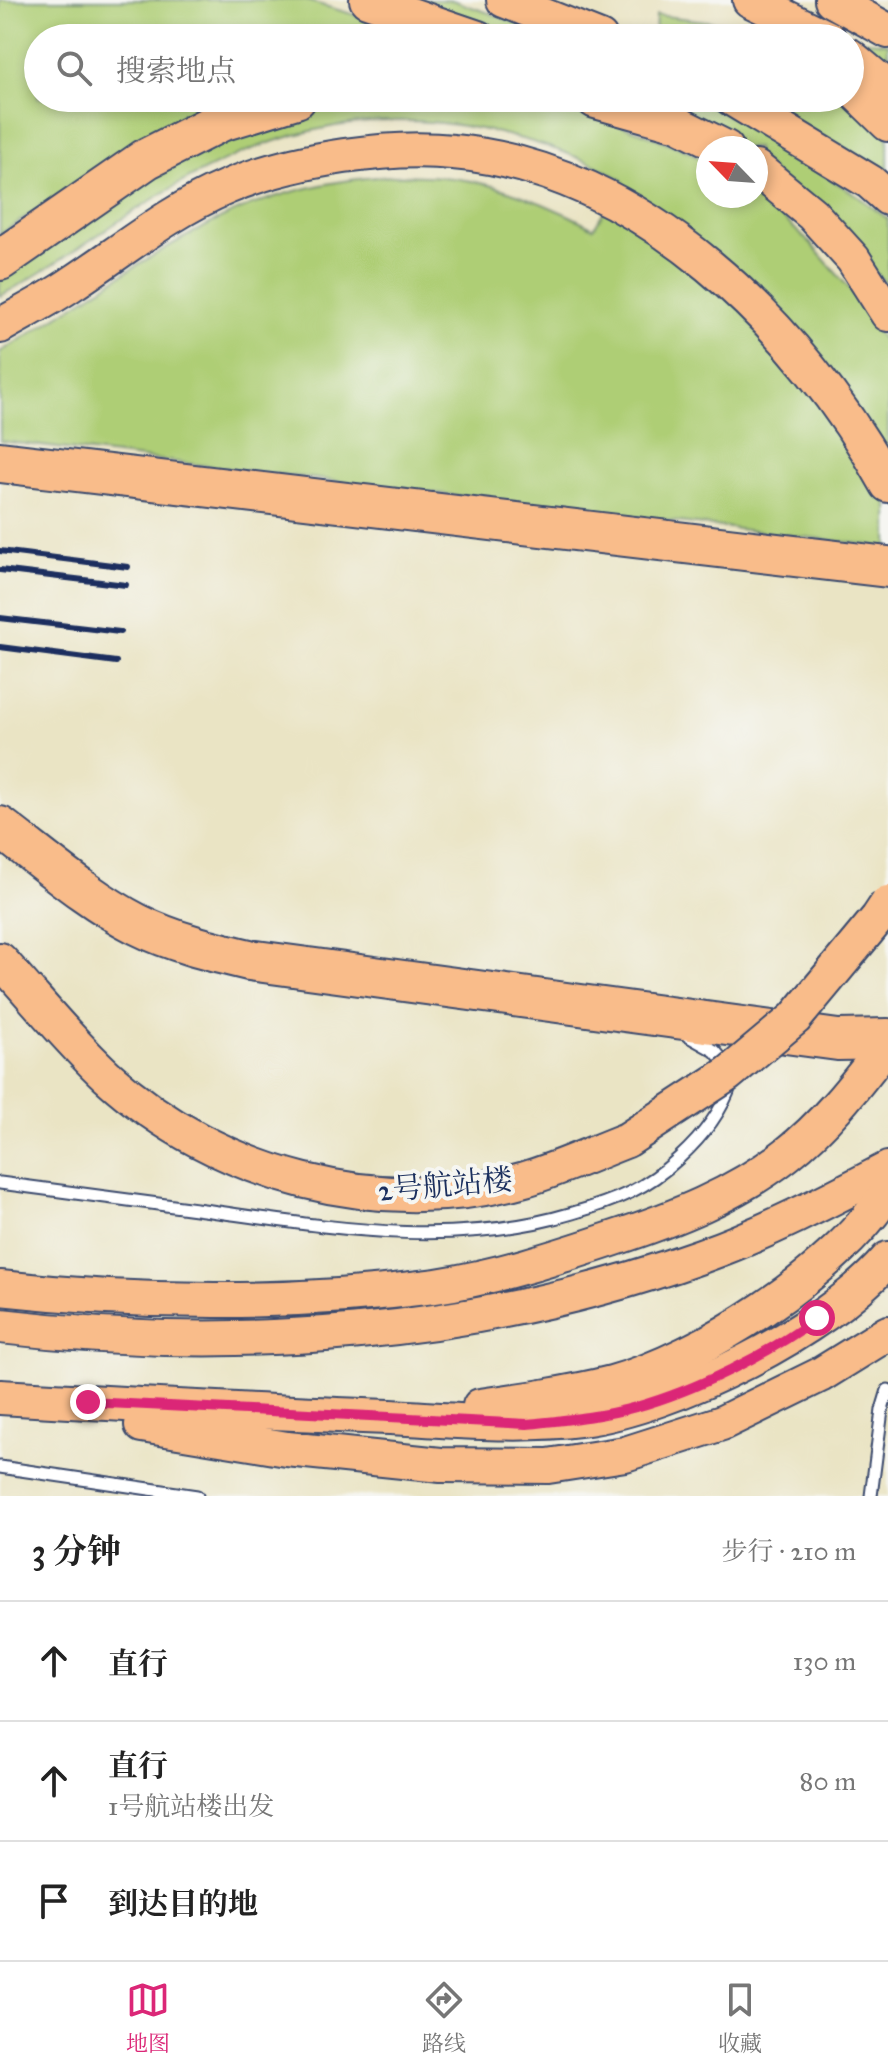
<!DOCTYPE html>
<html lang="zh">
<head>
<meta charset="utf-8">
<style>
	:root { --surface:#fff; --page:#f2f2f2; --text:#222; --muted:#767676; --line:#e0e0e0; --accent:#db2777 }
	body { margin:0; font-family:"IM FELL Great Primer","Noto Serif SC",serif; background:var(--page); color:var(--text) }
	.compass { position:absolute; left:696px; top:136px; width:72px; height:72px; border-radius:50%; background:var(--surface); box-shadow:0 4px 12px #0003; rotate:295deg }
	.stop { position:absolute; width:24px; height:24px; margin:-18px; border:6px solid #db2777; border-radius:50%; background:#fff }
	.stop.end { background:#db2777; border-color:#fff; box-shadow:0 2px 8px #0008 }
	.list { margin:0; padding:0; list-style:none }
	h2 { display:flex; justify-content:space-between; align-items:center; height:104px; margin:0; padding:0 32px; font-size:34px }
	h2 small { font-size:26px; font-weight:400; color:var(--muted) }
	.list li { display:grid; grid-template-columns:52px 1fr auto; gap:24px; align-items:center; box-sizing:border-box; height:120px; padding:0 32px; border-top:2px solid var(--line) }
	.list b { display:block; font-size:30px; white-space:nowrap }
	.list p { margin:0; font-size:26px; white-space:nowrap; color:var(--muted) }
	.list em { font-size:26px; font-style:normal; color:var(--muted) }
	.icon { flex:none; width:44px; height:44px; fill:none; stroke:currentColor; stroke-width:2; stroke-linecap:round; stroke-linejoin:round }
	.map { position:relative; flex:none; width:888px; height:1496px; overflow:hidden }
	.search { position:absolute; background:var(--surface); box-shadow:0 4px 12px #0003; left:24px; right:24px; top:24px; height:88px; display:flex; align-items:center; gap:20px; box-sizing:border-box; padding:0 28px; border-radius:44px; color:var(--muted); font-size:30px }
	.sheet { height:464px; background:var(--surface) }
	nav { display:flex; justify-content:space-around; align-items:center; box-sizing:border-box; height:112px; border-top:2px solid var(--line); background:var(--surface); font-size:22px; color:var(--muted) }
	nav a { display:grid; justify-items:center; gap:4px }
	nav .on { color:var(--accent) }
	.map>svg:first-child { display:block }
	.green { fill:#aece75; stroke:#647e6a; stroke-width:2 }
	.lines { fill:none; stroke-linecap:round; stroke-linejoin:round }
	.lane-casing { stroke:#3a4a6d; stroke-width:15 }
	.primary-casing { stroke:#3a4a6d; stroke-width:38 }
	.highway-casing { stroke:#3a4a6d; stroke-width:44 }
	.lane { stroke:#fff; stroke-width:11 }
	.primary { stroke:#f9bc8a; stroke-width:34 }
	.highway { stroke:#f9bc8a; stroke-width:40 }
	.rail { stroke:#1b2f5e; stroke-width:6 }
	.primary-bridge-casing { stroke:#3a4a6d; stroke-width:38; stroke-linecap:butt }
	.primary-bridge { stroke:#f9bc8a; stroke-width:34 }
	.route { stroke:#db2777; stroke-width:10 }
	.labels { text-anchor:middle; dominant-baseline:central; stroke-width:8; stroke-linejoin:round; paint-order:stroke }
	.street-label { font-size:30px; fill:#1b2f5e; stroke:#f6f6f2 }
</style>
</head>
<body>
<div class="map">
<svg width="888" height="1496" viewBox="0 0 888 1496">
	<rect width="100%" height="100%" fill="#f6f6f2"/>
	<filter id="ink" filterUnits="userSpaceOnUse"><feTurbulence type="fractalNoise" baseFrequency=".0125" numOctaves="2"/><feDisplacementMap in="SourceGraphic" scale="16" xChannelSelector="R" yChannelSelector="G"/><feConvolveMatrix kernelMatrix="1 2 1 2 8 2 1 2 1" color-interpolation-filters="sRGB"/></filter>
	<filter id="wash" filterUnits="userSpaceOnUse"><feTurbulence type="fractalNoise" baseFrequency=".006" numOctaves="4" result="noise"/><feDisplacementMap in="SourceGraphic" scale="32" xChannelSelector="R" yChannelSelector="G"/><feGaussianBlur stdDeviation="1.8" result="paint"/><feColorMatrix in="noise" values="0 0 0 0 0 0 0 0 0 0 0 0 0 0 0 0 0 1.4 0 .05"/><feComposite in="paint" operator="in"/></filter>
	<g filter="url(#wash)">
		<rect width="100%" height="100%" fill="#eae4c4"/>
		<!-- green -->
		<g class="green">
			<path d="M0,0H304L434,38H38V98H242L136,145L0,234Z"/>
			<path d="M402,0H452L560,38H519Z"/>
			<path d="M656,15L845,38H655Z"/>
			<path d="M850,39L888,43V180L755,98H850Z"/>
			<path d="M358,98L525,99L596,117L641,132L688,151L708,163V196H756V193L810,243L849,288L888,348V547L0,441V352C72,310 139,259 214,222C292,182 407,162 493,186C529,197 562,211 594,228L622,180C581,154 528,139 480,129C365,106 264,133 165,192C109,225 58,265 0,296V274L150,172L302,108Z"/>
			<path d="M655,98H694L730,116L856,195L888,219V285L756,155V148H746L728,136Z"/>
		</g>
	</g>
	<g filter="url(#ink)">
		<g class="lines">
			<defs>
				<g id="lane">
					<path d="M688,1036L715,1051L730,1069"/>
					<path d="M0,1183C70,1192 141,1202 211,1211C333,1228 453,1249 573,1213C615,1201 646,1189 679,1158C702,1137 721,1114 731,1084"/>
					<path d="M0,1467L197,1496"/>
					<path d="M871,1496L882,1410L888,1390"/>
				</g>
				<g id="primary">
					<path d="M367,0L478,38"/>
					<path d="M504,0L600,38"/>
					<path d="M750,0L828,38"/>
					<path d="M832,0L888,31"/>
					<path d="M850,56L888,88"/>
					<path d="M850,87L888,124"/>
					<path d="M731,98L870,182L888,198"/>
					<path d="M646,108L726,148"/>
					<path d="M756,168L812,214L853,259L888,314"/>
					<path d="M0,326C24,312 50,299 73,283C123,250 172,210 227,187C264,171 304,162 344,156C379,151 417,148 453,152C641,168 801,327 888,485"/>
					<path d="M0,960C35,998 69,1041 107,1076C217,1176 380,1220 525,1179C559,1169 593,1153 627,1140"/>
					<path d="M0,1288C145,1304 291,1305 436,1286C496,1277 555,1258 612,1239C673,1219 735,1195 786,1155C826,1124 857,1083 888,1043"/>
					<path d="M0,1326C235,1354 478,1336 701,1256C766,1233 827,1201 888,1169"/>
					<path d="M0,1397C121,1404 242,1411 363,1416C436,1418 509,1428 581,1419C674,1407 827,1330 888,1259"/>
					<path d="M480,1406C524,1400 568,1394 612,1383C701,1359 838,1271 888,1191"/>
					<path d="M142,1425L287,1449L441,1465L548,1466L625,1454L722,1423L820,1375L888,1333"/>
				</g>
				<g id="highway">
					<path d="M596,98L671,119"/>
					<path d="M0,260L146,159L221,121L296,98"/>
					<path d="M0,462L888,567"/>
					<path d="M0,827C44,860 88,899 137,924C173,942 211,951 249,960L838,1040L888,1039"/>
				</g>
			</defs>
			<!-- lane casing -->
			<use href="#lane" class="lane-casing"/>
			<!-- primary casing -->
			<use href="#primary" class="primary-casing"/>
			<!-- highway casing -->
			<use href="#highway" class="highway-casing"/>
			<!-- lane -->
			<use href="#lane" class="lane"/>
			<!-- primary -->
			<use href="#primary" class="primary"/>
			<!-- highway -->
			<use href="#highway" class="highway"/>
			<!-- rail -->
			<g class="rail">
				<path d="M0,551L128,567"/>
				<path d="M0,570L126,585"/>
				<path d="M0,618L120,632"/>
				<path d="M0,647L116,662"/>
			</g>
			<defs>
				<path id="primary-bridge" d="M627,1140L728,1074L795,1018L878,918L888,903"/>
			</defs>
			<!-- primary-bridge casing -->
			<use href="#primary-bridge" class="primary-bridge-casing"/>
			<!-- primary-bridge -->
			<use href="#primary-bridge" class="primary-bridge"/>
		</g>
	</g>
	<g class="lines" filter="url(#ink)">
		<!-- route -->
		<path class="route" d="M88,1402L527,1424C564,1420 600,1417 636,1407C694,1391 769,1354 817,1318"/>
	</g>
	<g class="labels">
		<!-- street labels -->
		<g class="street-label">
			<text transform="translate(445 1185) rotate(-5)">2号航站楼</text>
		</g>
	</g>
</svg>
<svg class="compass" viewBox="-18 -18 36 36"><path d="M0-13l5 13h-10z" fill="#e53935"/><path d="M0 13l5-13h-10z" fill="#767676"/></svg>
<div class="stop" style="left:817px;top:1318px"></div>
<div class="stop end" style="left:88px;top:1402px"></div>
<div class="search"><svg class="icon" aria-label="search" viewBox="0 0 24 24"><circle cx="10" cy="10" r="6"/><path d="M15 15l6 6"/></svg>搜索地点</div>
</div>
<section class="sheet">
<h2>3 分钟<small>步行 · 210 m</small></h2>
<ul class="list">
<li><svg class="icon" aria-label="ahead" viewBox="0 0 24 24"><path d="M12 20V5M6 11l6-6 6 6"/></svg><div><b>直行</b></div><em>130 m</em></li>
<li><svg class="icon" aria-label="ahead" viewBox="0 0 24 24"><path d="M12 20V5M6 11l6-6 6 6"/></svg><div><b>直行</b><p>1号航站楼出发</p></div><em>80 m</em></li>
<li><svg class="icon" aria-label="arrive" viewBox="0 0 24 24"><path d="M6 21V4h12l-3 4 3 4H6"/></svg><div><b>到达目的地</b></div></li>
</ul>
</section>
<nav>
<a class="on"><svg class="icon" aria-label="map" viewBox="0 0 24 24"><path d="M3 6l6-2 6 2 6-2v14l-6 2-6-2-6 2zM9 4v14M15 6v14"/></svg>地图</a>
<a><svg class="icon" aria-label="directions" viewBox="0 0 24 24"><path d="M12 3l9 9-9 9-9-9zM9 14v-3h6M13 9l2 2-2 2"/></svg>路线</a>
<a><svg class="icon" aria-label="saved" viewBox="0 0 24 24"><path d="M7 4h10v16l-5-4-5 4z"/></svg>收藏</a>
</nav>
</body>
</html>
